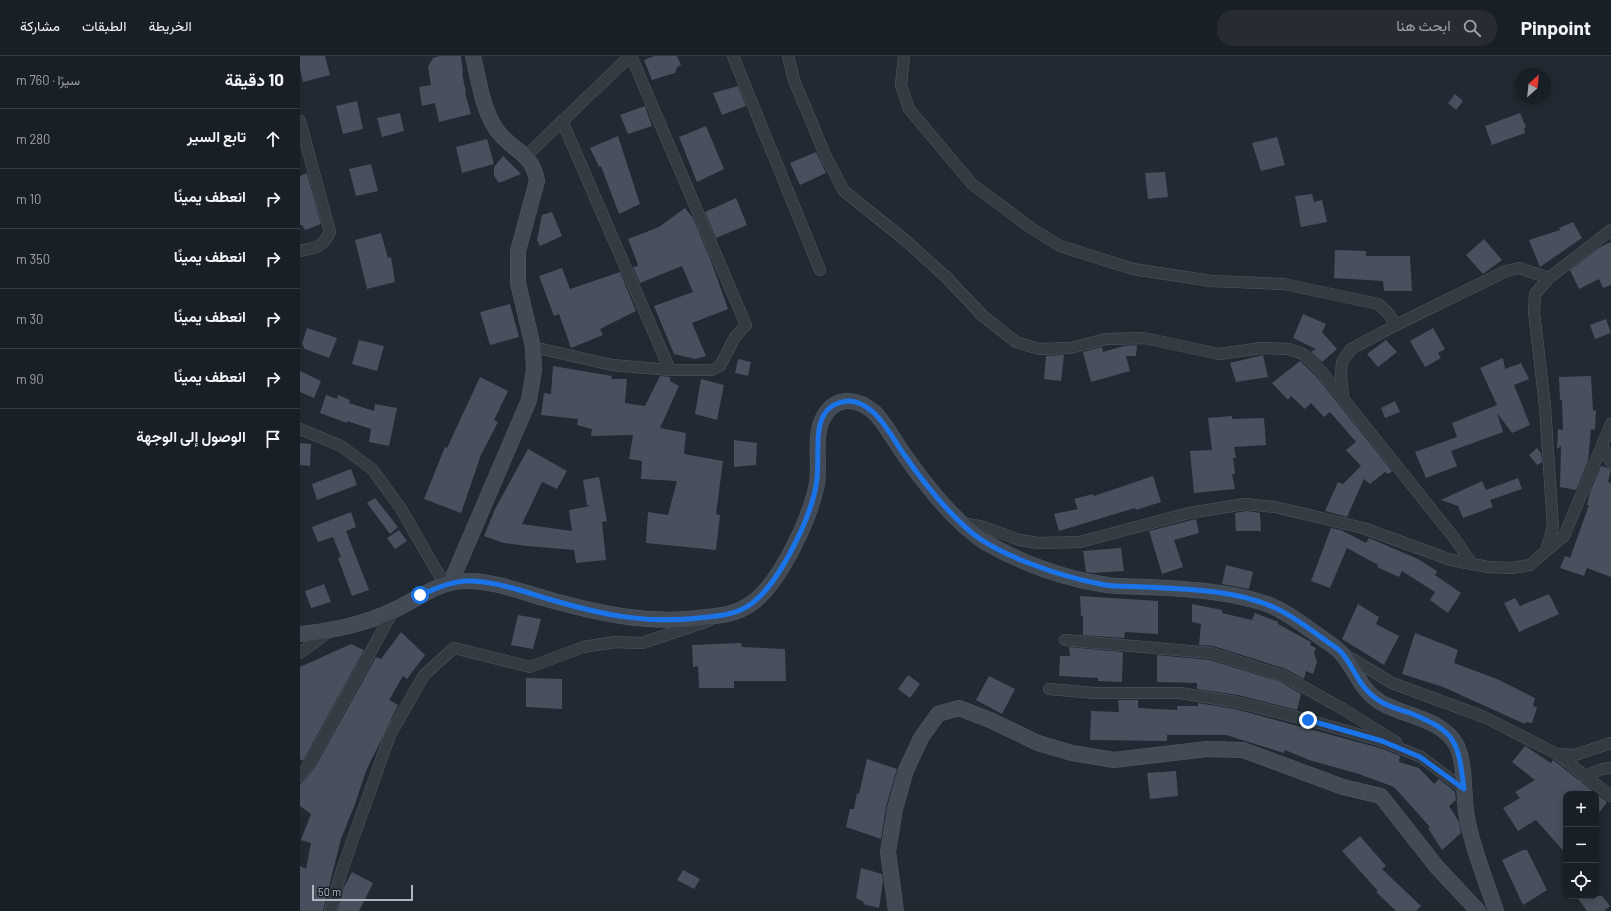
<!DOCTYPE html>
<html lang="ar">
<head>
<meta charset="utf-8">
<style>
	:root { --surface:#191f26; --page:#262c32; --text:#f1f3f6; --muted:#9fa2a7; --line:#373d43 }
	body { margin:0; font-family:Barlow,Vazirmatn,sans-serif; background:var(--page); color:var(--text); direction:rtl }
	.controls { position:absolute; right:12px; bottom:12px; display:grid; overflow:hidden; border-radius:8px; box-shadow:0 2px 10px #0003 }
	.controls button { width:36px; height:36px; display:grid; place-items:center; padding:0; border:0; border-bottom:1px solid var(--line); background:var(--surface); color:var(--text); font:20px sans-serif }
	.compass { position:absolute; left:1215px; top:12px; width:36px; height:36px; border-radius:50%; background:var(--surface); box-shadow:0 2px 10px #0003; rotate:27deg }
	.scale { position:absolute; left:12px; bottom:10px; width:101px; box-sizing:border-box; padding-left:4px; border:2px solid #aeb5c0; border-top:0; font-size:11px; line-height:14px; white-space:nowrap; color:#aeb5c0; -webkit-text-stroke:3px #192028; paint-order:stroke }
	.stop { position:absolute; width:12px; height:12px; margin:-9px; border:3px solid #1a73e8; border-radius:50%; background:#fff }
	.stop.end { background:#1a73e8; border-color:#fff; box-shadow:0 1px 4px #0008 }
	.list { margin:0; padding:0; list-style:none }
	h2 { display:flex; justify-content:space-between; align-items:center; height:52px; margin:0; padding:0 16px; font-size:17px }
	h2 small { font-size:13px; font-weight:400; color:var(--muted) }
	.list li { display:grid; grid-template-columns:26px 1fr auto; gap:12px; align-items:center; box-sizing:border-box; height:60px; padding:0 16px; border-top:1px solid var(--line) }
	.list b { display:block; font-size:15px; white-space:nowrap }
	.list em { font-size:13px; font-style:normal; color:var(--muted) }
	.icon { flex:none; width:22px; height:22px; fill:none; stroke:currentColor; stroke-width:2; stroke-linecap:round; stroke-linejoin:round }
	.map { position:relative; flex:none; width:1311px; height:855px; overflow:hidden; direction:ltr }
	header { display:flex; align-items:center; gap:24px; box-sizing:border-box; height:56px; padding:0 20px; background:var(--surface); border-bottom:1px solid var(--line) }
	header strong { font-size:19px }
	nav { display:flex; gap:22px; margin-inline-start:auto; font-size:14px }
	.search { width:280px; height:36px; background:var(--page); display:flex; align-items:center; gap:10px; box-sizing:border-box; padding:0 14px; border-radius:16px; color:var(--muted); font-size:15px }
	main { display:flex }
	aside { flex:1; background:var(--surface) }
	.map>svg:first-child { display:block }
	.building { fill:#47505c }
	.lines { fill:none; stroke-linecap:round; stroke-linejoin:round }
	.street-casing { stroke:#515861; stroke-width:12 }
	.secondary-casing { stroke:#515861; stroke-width:16 }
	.street { stroke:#343b43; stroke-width:11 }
	.secondary { stroke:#424a56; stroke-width:15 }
	.route { stroke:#1a73e8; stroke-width:5 }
</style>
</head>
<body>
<header>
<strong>Pinpoint</strong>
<div class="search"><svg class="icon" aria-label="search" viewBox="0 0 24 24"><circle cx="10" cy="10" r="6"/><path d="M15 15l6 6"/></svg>ابحث هنا</div>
<nav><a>الخريطة</a><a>الطبقات</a><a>مشاركة</a></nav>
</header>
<main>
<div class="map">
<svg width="1311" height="855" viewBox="0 0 1311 855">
	<rect width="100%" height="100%" fill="#212932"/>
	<!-- building -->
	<g class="building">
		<path d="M0,0H25L30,19L3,26L0,13Z"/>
		<path d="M140,0H161L163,17H162L166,37H165L171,58L139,66L135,47L122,50L119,31L131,29L128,11L133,2Z"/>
		<path d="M354,0H377L381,9L377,11L375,17L352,24L344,4Z"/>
		<path d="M438,30L446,50L422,59L413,37Z"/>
		<path d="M1155,38L1163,45L1156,54L1148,47Z"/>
		<path d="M57,45L63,73L43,78L36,50Z"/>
		<path d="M345,50L352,70L328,78L320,59Z"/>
		<path d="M100,57L104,75L82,81L77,62Z"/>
		<path d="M1220,57L1226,71L1224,72L1225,77L1192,89L1185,70Z"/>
		<path d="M406,70L424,113L397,126L379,81Z"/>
		<path d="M318,80L340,148L319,158L301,110L299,111L290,92Z"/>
		<path d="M977,81L985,109L961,115L952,87Z"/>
		<path d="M187,83L194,108L162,117L156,91Z"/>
		<path d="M516,96L526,117L500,129L490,107Z"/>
		<path d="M203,100L221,118L199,127L194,120V111Z"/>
		<path d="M71,108L78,135L56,140L49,113Z"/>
		<path d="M865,116L868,141L848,143L845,117Z"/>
		<path d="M7,117L21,168L5,174L2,169H0V120Z"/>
		<path d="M1012,138L1014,146L1022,144L1027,166L1001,171L995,140Z"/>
		<path d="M436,142L447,169L416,182L405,156Z"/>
		<path d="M385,152L393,162L411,205L428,253L392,267L406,300L395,303L374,298L354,250L393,236L382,210L340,227L333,211L338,210L337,206L328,183L359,171Z"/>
		<path d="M252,156L262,180L240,190L237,184L242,159Z"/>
		<path d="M1273,166L1282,182L1240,211L1229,184L1260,174L1259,172Z"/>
		<path d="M81,177L88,202L91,201L95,226L67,233L55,184Z"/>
		<path d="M1184,183L1202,204L1183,218L1166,199Z"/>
		<path d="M1311,186V229L1303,232L1299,223L1279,233L1270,214L1300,191Z"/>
		<path d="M1035,194L1066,195V200H1110L1112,235H1084L1083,225L1034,222Z"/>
		<path d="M262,212L270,233L320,216L336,255L300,273L303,279L271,292L259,258L254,260L239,220Z"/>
		<path d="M210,248L219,281L190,289L180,256Z"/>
		<path d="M1003,258L1026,268L1022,276L1037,293L1022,306L1011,296L1016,293L993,282Z"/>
		<path d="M1306,263L1311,277L1295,283L1290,269Z"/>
		<path d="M7,272L37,282L29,302L5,293L2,288Z"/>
		<path d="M1133,272L1145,293L1138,297L1141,302L1125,311L1110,285Z"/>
		<path d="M59,284L84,290L77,315L52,308Z"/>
		<path d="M1086,284L1097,296L1078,311L1067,298Z"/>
		<path d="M837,289L836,300H826L830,315L791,326L783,296L802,291L803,296L824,290Z"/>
		<path d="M764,299L761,325L744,323L746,300Z"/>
		<path d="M963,299L968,321L936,326L930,307Z"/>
		<path d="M1203,302L1205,313L1221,307L1229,323L1214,329L1230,369L1212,377L1197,357L1203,376L1151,395L1157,410L1126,422L1115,396L1157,381L1152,367L1197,349L1180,312Z"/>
		<path d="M438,303L451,306L448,320L435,317Z"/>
		<path d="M1000,305L1016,320L1092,415L1088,418L1085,416L1070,428L1064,423L1047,461L1025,455L1038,426L1043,428L1061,410L1046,394L1056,386L1030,356L1024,361L1011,347L1005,353L991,340L988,344L972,327Z"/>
		<path d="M253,310L312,320L311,323H327L325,347L345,350L360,320L370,321V325L379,330L360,372L386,377L384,398L423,405L416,458L420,459L416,494L346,487L348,456L368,459L377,425L341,423L342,405L329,403L333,379L291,380L292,373L277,369L278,363L241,359L244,337L251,338Z"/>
		<path d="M0,315L21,325L14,342L0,336Z"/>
		<path d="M1291,320L1293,354L1296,355L1295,374L1291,373L1288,405L1276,434L1260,431L1261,390L1257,393L1258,373L1263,374L1262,344H1260L1259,321Z"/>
		<path d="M180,321L208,335L194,364L198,366L181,399L161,457L124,443L145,391L147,392Z"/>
		<path d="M401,323L424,329L417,364L395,358Z"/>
		<path d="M26,339L37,343L38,339L50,344L49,347L74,355L75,348L97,352L89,390L69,386L71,373L47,365V367L20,357Z"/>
		<path d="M1095,345L1100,356L1085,362L1081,352Z"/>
		<path d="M932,360V363L964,362L966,389L934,391L936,402H933L935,418H932L935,433L894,437L890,395L912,394L908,362Z"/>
		<path d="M434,384L457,387L456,409L434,411Z"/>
		<path d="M0,387L11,388L10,410L0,409Z"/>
		<path d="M1237,392L1241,397L1242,406L1237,409L1229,399Z"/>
		<path d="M228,393L267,415L257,433L242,426L222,468L272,475L269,454L290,450L287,449L283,424L299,421L307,465L302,466L306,504L276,507L274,494L227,490L204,487L184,480L195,453Z"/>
		<path d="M1301,410L1311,413L1308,426L1311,427V521L1287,512L1284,520L1260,512L1265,500L1270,502L1289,449H1287L1290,436Z"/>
		<path d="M51,413L57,429L17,444L12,428Z"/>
		<path d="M853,420L861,446L836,454L835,452L759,475L754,458L778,453L774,443L793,438L794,440Z"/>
		<path d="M1218,422L1222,433L1190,444L1193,451L1163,462L1158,450L1141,444L1182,425L1186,434Z"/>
		<path d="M75,442L98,471L90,478L67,447Z"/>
		<path d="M946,455L960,457L961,475H936L935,457Z"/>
		<path d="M51,456L56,471L46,475L69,534L52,540L38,502L41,501L33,481L18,486L12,471Z"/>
		<path d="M896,463L899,477L874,484L883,511L862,518L849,475Z"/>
		<path d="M1031,472L1041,474L1066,487L1069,482L1118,503L1137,515L1135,519L1161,537L1148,557L1130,544L1135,536L1102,515L1099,521L1077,511L1078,509L1047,492L1030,532L1011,525Z"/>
		<path d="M99,474L107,485L95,493L87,482Z"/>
		<path d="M821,492L824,515L793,517L786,516L783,495Z"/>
		<path d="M926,509L953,516L949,533L922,528Z"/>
		<path d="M24,528L31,546L11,552L5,535Z"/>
		<path d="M1249,538L1259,558L1219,576L1204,547L1215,542L1220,550Z"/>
		<path d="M780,540L858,545V578L825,576L824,582L783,579V560H781Z"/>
		<path d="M892,548L922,554V557L952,564L955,557L978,566V568L1011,586L1010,589L1016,592L1014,597L1017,606L1013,618L1006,615L1004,623L986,613L913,590L899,589L901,568L892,566Z"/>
		<path d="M1058,548L1079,561L1076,568L1099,580L1084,609L1042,583Z"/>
		<path d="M218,559L241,563L233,593L211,589Z"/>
		<path d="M101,576L125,599L107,623L103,620L89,644L98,649L66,715L55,748L41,783L23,855H0V810L6,813L11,787L1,784L11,758L0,750V728L5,724L14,713L76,601L81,603Z"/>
		<path d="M1115,577L1158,594L1154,607L1197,623L1235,642L1233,650L1237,652L1232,667L1226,666L1225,668L1143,631L1102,618Z"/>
		<path d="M441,587L442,591L485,593L486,625H434V632H399L398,610L393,611L392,589Z"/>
		<path d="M51,588L64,594L3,705L0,703V611Z"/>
		<path d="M769,591L823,596L822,626L798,625V622L759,620L760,600H770Z"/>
		<path d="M857,599L910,604L981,626L1001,638L997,654L938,639L897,633V627L857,626Z"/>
		<path d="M608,619L620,628L610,642L598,633Z"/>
		<path d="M689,620L715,633L702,658L676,644Z"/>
		<path d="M226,622L262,623V653L226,651Z"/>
		<path d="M818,644H838V652L877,654V650H898V647L935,653L1080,692L1100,700L1099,706L1119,712L1134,728L1139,723L1153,734L1155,736L1156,744L1149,750L1159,766L1161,777L1142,794L1128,772L1130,771L1094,731L1059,718L1009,704L985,694L984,697L926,679H867V685L790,684L791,655L819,656Z"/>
		<path d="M1225,690L1251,707L1253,704L1307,746L1296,761V738H1266V798L1236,764L1218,775L1203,752L1220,742L1215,736L1235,724L1212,706Z"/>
		<path d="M567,703L597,713L586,751L581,783L546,771L550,753H554L557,737L559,738Z"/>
		<path d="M876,715L878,740L850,743L847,717Z"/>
		<path d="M1060,780L1086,810L1082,813L1121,850L1116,855H1096L1076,836L1078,835L1042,795Z"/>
		<path d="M1223,794H1227L1247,834L1223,849L1202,804Z"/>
		<path d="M561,812L582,818L583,826L579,852L563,848L564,846L556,842Z"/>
		<path d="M383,814L400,823L394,833L377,824Z"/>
		<path d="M52,816L73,827L59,855H37L44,831Z"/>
		<path d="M1276,840H1302L1310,850L1304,855H1287Z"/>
	</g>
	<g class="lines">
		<defs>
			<g id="street">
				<path d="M433,0L520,214"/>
				<path d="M488,0L494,24L526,101L544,135L605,184L646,221L683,260L716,286L739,293L770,292L806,283L844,282L919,298L962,292L989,293L1003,298L1021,315L1155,483L1171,507"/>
				<path d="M604,0L601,29L609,53L672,128L731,172L760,190L833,213L911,225L984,228L1078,248L1089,258L1096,269"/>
				<path d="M0,65L30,176C22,192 16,191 0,195"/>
				<path d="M262,65L370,314"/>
				<path d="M226,100L330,0"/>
				<path d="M233,291L312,309L370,314H412L420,310L435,281L446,269L331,0"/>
				<path d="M1043,341L1041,319L1042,306L1051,293L1096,269L1206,215L1219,212L1249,222"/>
				<path d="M0,373L41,390L72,413L100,451L139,519L151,526"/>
				<path d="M1302,390L1311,406"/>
				<path d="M662,467L684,471L719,484L739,487L780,486L889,457L945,448L975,451L1063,472L1151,504L1188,511L1212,512L1230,509L1246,495L1253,471L1245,350L1234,256L1235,238L1249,222L1311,174"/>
				<path d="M1247,494L1264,480L1311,368"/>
				<path d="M765,584L911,597L984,620L1043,653L1096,686"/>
				<path d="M0,597L30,575"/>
				<path d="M1044,598L1092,627L1184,661L1257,698L1275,699L1311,687"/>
				<path d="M749,633L795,637H880L936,646L1008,664L1082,685L1121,701L1164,733"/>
				<path d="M1257,698L1311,740"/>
				<path d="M0,720L8,710L93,555"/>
				<path d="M1284,720L1302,713L1311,712"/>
				<path d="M30,855L42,814L90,679L124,619L154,592L230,611L283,591L315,586L342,587L408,565"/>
			</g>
			<g id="secondary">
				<path d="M151,526L229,344L234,314L233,291L218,227V195L237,125C232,95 211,95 196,73C182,52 179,24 173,0"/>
				<path d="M0,578C32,575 65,568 94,554C118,543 140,524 168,525C194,525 222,536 247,543C297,557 346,568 398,562C417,560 436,559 452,547C481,526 510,462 517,428C520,408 514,383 522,364C527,353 534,346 546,345C557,344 567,350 575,357C586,369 594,384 603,397C624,427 654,466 685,486C721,507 765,523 807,529C820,531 834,530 847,531C887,533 929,535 967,548C988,556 1004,570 1022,582C1028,587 1036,591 1041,597C1056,613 1060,635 1082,647C1106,661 1142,662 1157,690C1166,710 1163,741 1167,762C1173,794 1186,825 1196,855"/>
				<path d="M596,855L588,796L595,753L606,714L621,682L638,658L659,652L690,664L738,687L772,697L814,704L907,693L943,694L1043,731L1081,740L1136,810L1178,855"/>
			</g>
		</defs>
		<!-- street casing -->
		<use href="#street" class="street-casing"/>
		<!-- secondary casing -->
		<use href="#secondary" class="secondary-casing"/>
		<!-- street -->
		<use href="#street" class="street"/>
		<!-- secondary -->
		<use href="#secondary" class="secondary"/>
	</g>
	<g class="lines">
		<!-- route -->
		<path class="route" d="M120,539C135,533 149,526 165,525C194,524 224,536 252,544C302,559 347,568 399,562C418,560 436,559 451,548C480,527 513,458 517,423C519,407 516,383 520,369C523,354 534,346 549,345C558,345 566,350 573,356C586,368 595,386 605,400C624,427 647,456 672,477C687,489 708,499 726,506C751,516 778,524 805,529C818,531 832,530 846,531C887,533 935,534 973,551C992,559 1008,572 1025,584C1030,588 1037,592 1041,596C1056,613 1057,630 1078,644C1088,651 1099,653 1110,657C1157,676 1158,685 1164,733L1120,701L1082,685L1008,664"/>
	</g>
</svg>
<div class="controls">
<button>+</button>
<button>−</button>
<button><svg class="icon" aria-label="locate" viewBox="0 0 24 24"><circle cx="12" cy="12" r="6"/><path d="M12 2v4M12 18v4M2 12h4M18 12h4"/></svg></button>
</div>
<svg class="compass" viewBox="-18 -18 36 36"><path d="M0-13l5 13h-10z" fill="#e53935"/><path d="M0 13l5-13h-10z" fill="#9fa2a7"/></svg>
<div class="scale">50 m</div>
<div class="stop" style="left:120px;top:539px"></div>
<div class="stop end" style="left:1008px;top:664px"></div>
</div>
<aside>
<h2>10 دقيقة<small>سيرًا · 760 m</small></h2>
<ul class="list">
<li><svg class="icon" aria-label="ahead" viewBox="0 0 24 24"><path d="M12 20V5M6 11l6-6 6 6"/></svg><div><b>تابع السير</b></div><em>280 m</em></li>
<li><svg class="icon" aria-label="right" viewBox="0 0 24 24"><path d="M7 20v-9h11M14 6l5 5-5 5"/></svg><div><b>انعطف يمينًا</b></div><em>10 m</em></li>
<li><svg class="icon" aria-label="right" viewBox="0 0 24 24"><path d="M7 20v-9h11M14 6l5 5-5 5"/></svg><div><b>انعطف يمينًا</b></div><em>350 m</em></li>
<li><svg class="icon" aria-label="right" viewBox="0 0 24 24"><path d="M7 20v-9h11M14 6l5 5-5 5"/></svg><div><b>انعطف يمينًا</b></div><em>30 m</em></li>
<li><svg class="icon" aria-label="right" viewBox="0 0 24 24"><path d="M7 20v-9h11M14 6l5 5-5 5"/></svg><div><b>انعطف يمينًا</b></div><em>90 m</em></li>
<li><svg class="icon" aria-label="arrive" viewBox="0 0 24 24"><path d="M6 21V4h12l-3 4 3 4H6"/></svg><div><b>الوصول إلى الوجهة</b></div></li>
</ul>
</aside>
</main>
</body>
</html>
